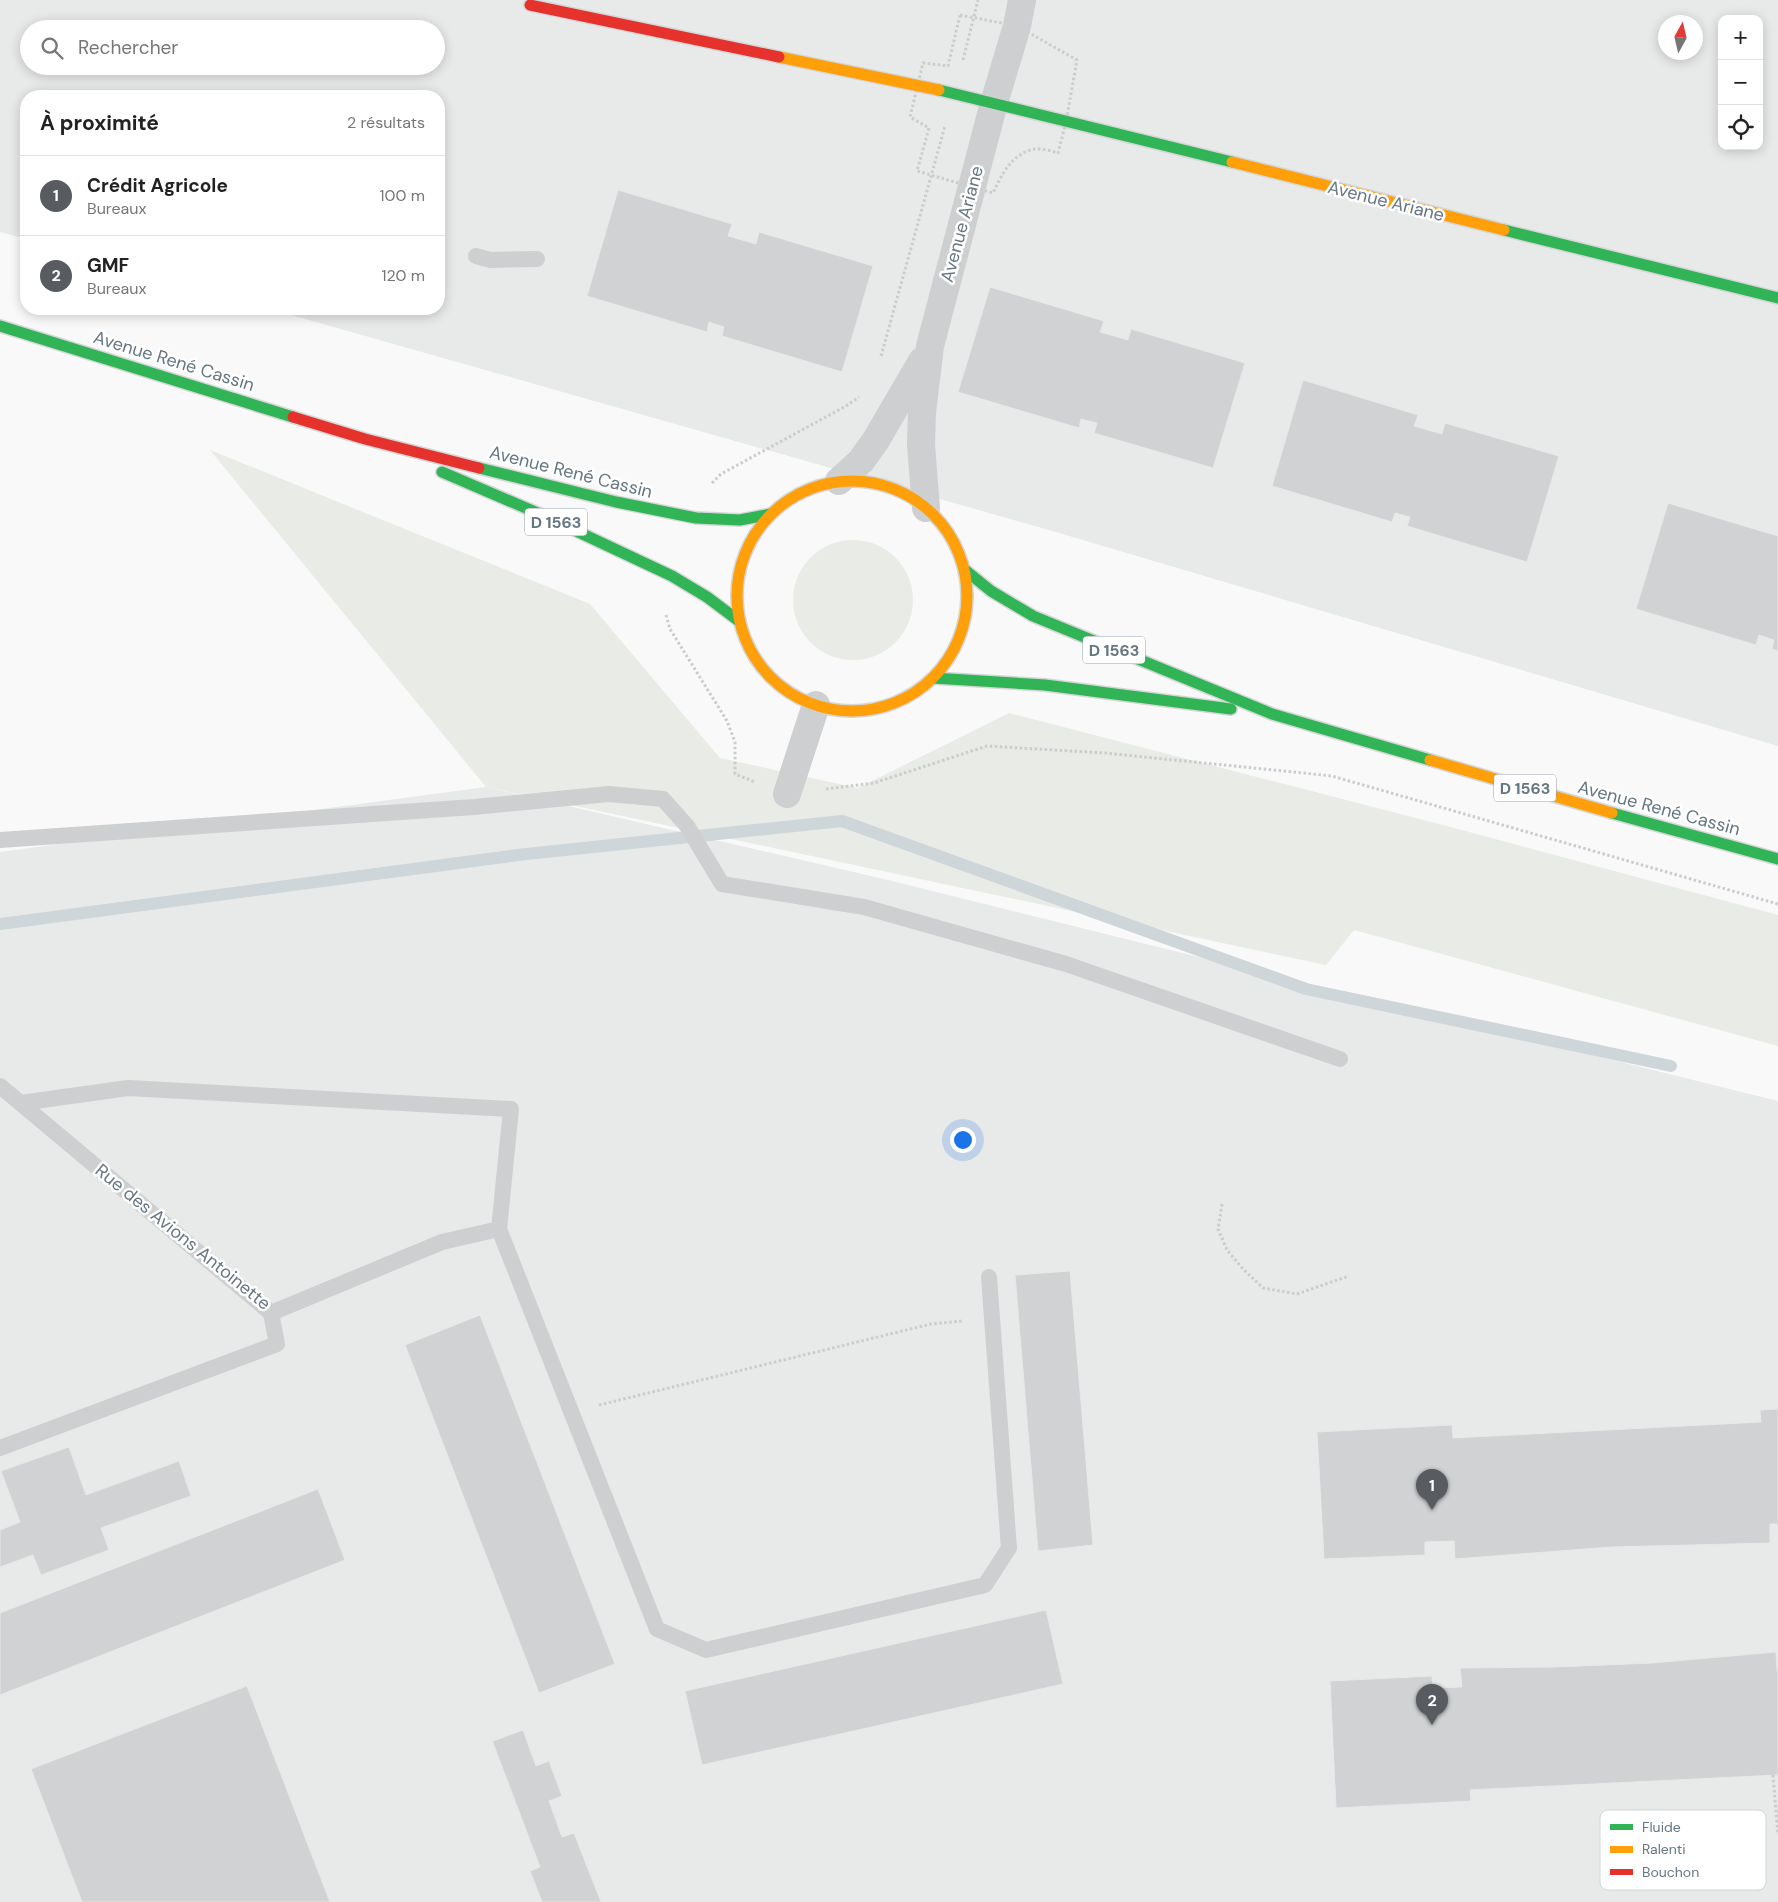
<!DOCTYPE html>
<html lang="fr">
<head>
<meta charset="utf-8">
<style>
	:root { --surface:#fff; --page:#f2f2f2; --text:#222; --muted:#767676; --line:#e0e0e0; --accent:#585c60 }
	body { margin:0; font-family:"DM Sans",sans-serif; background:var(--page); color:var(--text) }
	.controls { position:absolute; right:15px; top:15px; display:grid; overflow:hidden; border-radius:10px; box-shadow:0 2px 12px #0003 }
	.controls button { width:45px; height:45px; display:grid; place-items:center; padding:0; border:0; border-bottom:1px solid var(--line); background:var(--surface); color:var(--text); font:25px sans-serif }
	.compass { position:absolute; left:1658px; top:15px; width:45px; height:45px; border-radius:50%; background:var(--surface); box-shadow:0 2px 12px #0003; rotate:8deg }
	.you { position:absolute; left:962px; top:1139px; width:18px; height:18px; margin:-12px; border:4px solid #fff; border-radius:50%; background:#1a73e8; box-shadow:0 0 0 8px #1a73e833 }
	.badge { display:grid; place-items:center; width:32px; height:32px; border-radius:50%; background:var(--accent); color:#fff; font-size:16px; font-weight:700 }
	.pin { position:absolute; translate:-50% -41px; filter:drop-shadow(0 1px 2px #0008) }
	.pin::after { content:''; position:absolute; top:26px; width:18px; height:15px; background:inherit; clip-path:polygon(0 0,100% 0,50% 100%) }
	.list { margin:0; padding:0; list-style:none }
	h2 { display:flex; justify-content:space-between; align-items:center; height:65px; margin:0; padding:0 20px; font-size:21px }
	h2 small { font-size:16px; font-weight:400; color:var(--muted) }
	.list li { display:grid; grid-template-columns:32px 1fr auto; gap:15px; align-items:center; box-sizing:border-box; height:80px; padding:0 20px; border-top:1px solid var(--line) }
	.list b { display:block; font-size:19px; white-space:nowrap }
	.list p { margin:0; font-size:16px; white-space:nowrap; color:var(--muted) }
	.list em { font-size:16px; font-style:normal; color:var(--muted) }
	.icon { flex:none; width:28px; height:28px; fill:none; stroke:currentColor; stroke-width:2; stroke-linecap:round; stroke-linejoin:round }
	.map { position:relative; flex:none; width:1778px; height:1902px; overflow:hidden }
	.search { position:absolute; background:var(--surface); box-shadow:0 2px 12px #0003; left:20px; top:20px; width:425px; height:55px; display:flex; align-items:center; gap:12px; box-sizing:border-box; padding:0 18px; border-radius:28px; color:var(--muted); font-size:19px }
	.panel { position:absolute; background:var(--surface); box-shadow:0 2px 12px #0003; left:20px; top:90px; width:425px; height:225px; border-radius:20px }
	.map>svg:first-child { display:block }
	.built { fill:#e8e9e9; fill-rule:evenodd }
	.green { fill:#e8ebe6 }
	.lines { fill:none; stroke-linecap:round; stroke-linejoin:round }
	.stream { stroke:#ced6d9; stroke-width:12 }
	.building { fill:#d0d2d3; stroke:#e8e8e8 }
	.fast-casing { stroke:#d5d6d7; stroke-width:14 }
	.slow-casing { stroke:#d5d6d7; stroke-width:14 }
	.jam-casing { stroke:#d5d6d7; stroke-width:14 }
	.path { stroke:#cbcccd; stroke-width:3; stroke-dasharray:2.5 2.5; stroke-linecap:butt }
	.lane { stroke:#cecfd0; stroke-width:16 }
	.street { stroke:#cecfd0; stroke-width:28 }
	.fast { stroke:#30b455; stroke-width:11 }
	.slow { stroke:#ff9f0a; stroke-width:11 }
	.jam { stroke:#e5322d; stroke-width:11 }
	.labels { text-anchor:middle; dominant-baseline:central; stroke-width:5; stroke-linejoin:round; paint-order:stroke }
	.shield { fill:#fff; stroke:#939fa8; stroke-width:1 }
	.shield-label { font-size:16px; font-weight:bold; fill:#657683 }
	.street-label { font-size:18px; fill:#657683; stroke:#fff }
	.key { fill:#fff; stroke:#d1d6da; stroke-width:1 }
	.key-label { font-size:14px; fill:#657683 }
</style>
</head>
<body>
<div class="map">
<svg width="1778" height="1902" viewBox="0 0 1778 1902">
	<rect width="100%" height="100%" fill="#f9f9f9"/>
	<!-- built -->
	<g class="built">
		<path d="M0,0H1778V746L1049,530L270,309H439V96H26V239L0,232ZM1722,19H1759V146H1722ZM1666,22H1696V52H1666ZM29,29H436V66H29Z"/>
		<path d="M486,787L888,880L1778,1101V1902H0V852Z"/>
	</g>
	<!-- green -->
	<g class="green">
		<path d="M210,450L590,604L720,758L858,788L1009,713L1439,824L1778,915V1046L1354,930L1326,965L486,787Z"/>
		<circle cx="853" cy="600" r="60"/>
	</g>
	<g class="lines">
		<!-- stream -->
		<path class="stream" d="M0,924L526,854L842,821L1306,989L1671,1066"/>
	</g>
	<!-- building -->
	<g class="building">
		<path d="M618,190L732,224L728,236L756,244L759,232L873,266L842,372L722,336L724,327L709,322L707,332L587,296Z"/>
		<path d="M990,287L1104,321L1100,332L1128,340L1131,329L1245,363L1213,468L1094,433L1097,423L1081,419L1079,428L958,392Z"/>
		<path d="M1303,380L1418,415L1414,426L1442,434L1445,423L1559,456L1527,562L1407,526L1410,517L1395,513L1392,522L1272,486Z"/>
		<path d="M1668,503L1778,536V651L1772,649L1774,640L1759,635L1756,645L1636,609Z"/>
		<path d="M1070,1271L1093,1545L1038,1551L1015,1275Z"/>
		<path d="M480,1315L615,1664L539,1693L405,1345Z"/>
		<path d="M1778,1409V1524H1770V1543L1611,1547L1455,1559L1454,1541L1425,1542V1555L1324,1559L1317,1432L1452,1425L1453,1438L1761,1422L1760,1410Z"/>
		<path d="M69,1447L86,1495L179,1461L191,1496L101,1528L109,1550L41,1575L33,1555L0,1567V1530L20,1522L1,1471Z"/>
		<path d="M318,1489L345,1560L0,1695V1613Z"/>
		<path d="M1046,1610L1063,1684L702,1765L685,1691Z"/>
		<path d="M1776,1652L1777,1671H1778V1775L1470,1790L1471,1801L1336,1808L1330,1681L1432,1676L1433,1688L1462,1687L1460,1668L1556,1667L1652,1663Z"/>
		<path d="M247,1686L330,1902H82L31,1769Z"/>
		<path d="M523,1730L536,1766L549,1761L562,1796L549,1801L562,1837L574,1833L601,1902H542L530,1871L540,1867L493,1743V1741Z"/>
	</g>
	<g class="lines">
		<defs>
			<g id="fast">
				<path d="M939,90L1232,162"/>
				<path d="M1504,230L1778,298"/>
				<path d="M0,326L293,417"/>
				<path d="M479,468L616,502L696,518L740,520L771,514"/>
				<path d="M442,472L540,514L672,576L707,597L739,621"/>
				<path d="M965,570L991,591L1033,616L1272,714L1430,760"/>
				<path d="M933,678L1045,685L1231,709"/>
				<path d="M1612,813L1778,859"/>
			</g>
			<g id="slow">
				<path d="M779,57L939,90"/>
				<path d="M1232,162L1504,230"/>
				<circle cx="852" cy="596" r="115"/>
				<path d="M1430,760L1612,813"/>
			</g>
			<g id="jam">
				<path d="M530,5L779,57"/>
				<path d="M293,417L365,439L479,468"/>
			</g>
		</defs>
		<!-- fast casing -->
		<use href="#fast" class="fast-casing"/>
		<!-- slow casing -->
		<use href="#slow" class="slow-casing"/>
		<!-- jam casing -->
		<use href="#jam" class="jam-casing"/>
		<!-- path -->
		<g class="path">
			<path d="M960,15L1017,26L1077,60L1066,122L1058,153C1051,151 1041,148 1035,149C1012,153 1002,174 993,193L917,171L929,128L910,117L923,63L948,66Z"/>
			<path d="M963,60L978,0"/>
			<path d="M881,356L945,126"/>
			<path d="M712,483L721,474L846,406L859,397"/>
			<path d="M666,615L670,629L727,721L735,742V774L755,782"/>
			<path d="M826,789L874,783L987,746L1105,753L1332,776L1778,904"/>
			<path d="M1222,1204L1218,1229L1227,1250L1243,1269L1263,1288L1297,1294L1349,1276"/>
			<path d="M599,1405L931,1324L963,1321"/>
			<path d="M1773,1775L1778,1835"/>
		</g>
		<!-- lane -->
		<g class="lane">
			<path d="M476,256L490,260L537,259"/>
			<path d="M0,840L474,807L609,794L663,799L687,826L722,884L864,907L1066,964L1340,1059"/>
			<path d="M0,1086L271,1313L442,1242L499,1229"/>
			<path d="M21,1103L128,1088L511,1109L499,1229L657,1629L706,1650L985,1585L1009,1548L989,1277"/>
			<path d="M0,1448L277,1344L271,1313"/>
		</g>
		<!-- street -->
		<g class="street">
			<path d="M839,481L861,461L876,440L922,361"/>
			<path d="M926,508L921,445L922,412L930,346L994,103L1017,26L1022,0"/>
			<path d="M787,794L816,705"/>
		</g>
		<!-- fast -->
		<use href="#fast" class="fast"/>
		<!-- slow -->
		<use href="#slow" class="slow"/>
		<!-- jam -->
		<use href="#jam" class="jam"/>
	</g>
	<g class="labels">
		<!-- shield labels -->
		<g class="shield">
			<rect x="525" y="508.5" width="62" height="27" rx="4"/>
			<rect x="1083" y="636.5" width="62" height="27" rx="4"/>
			<rect x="1494" y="774.5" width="62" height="27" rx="4"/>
		</g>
		<g class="shield-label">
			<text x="556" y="522">D 1563</text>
			<text x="1114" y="650">D 1563</text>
			<text x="1525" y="788">D 1563</text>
		</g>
		<!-- street labels -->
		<g class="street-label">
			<text transform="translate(1386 201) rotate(14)">Avenue Ariane</text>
			<text transform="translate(962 224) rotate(-75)">Avenue Ariane</text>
			<text transform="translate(174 361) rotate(17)">Avenue René Cassin</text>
			<text transform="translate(571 472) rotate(14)">Avenue René Cassin</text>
			<text transform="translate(1659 808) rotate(15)">Avenue René Cassin</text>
			<text transform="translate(183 1237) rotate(39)">Rue des Avions Antoinette</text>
		</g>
	</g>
	<!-- legend -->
	<rect x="1600" y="1810" width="166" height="80" rx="8" class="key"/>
	<rect x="1610" y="1824" width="23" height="6" fill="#30b455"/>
	<rect x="1610" y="1846" width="23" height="7" fill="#ff9f0a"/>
	<rect x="1610" y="1869" width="23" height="6" fill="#e5322d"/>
	<g class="key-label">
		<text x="1642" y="1832">Fluide</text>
		<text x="1642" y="1854">Ralenti</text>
		<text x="1642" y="1877">Bouchon</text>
	</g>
</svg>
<div class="controls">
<button>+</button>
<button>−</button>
<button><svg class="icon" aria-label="locate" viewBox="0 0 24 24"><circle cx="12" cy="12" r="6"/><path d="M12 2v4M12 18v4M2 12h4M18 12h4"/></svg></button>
</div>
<svg class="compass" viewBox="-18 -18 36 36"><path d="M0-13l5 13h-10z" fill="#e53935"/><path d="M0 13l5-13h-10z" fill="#767676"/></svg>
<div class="you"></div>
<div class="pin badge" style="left:1432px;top:1510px">1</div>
<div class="pin badge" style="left:1432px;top:1725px">2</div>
<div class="search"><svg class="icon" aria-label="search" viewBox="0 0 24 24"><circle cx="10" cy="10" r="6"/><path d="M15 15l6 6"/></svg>Rechercher</div>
<section class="panel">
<h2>À proximité<small>2 résultats</small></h2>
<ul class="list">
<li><span class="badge">1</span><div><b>Crédit Agricole</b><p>Bureaux</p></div><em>100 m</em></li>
<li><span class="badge">2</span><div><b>GMF</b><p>Bureaux</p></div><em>120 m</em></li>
</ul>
</section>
</div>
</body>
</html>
